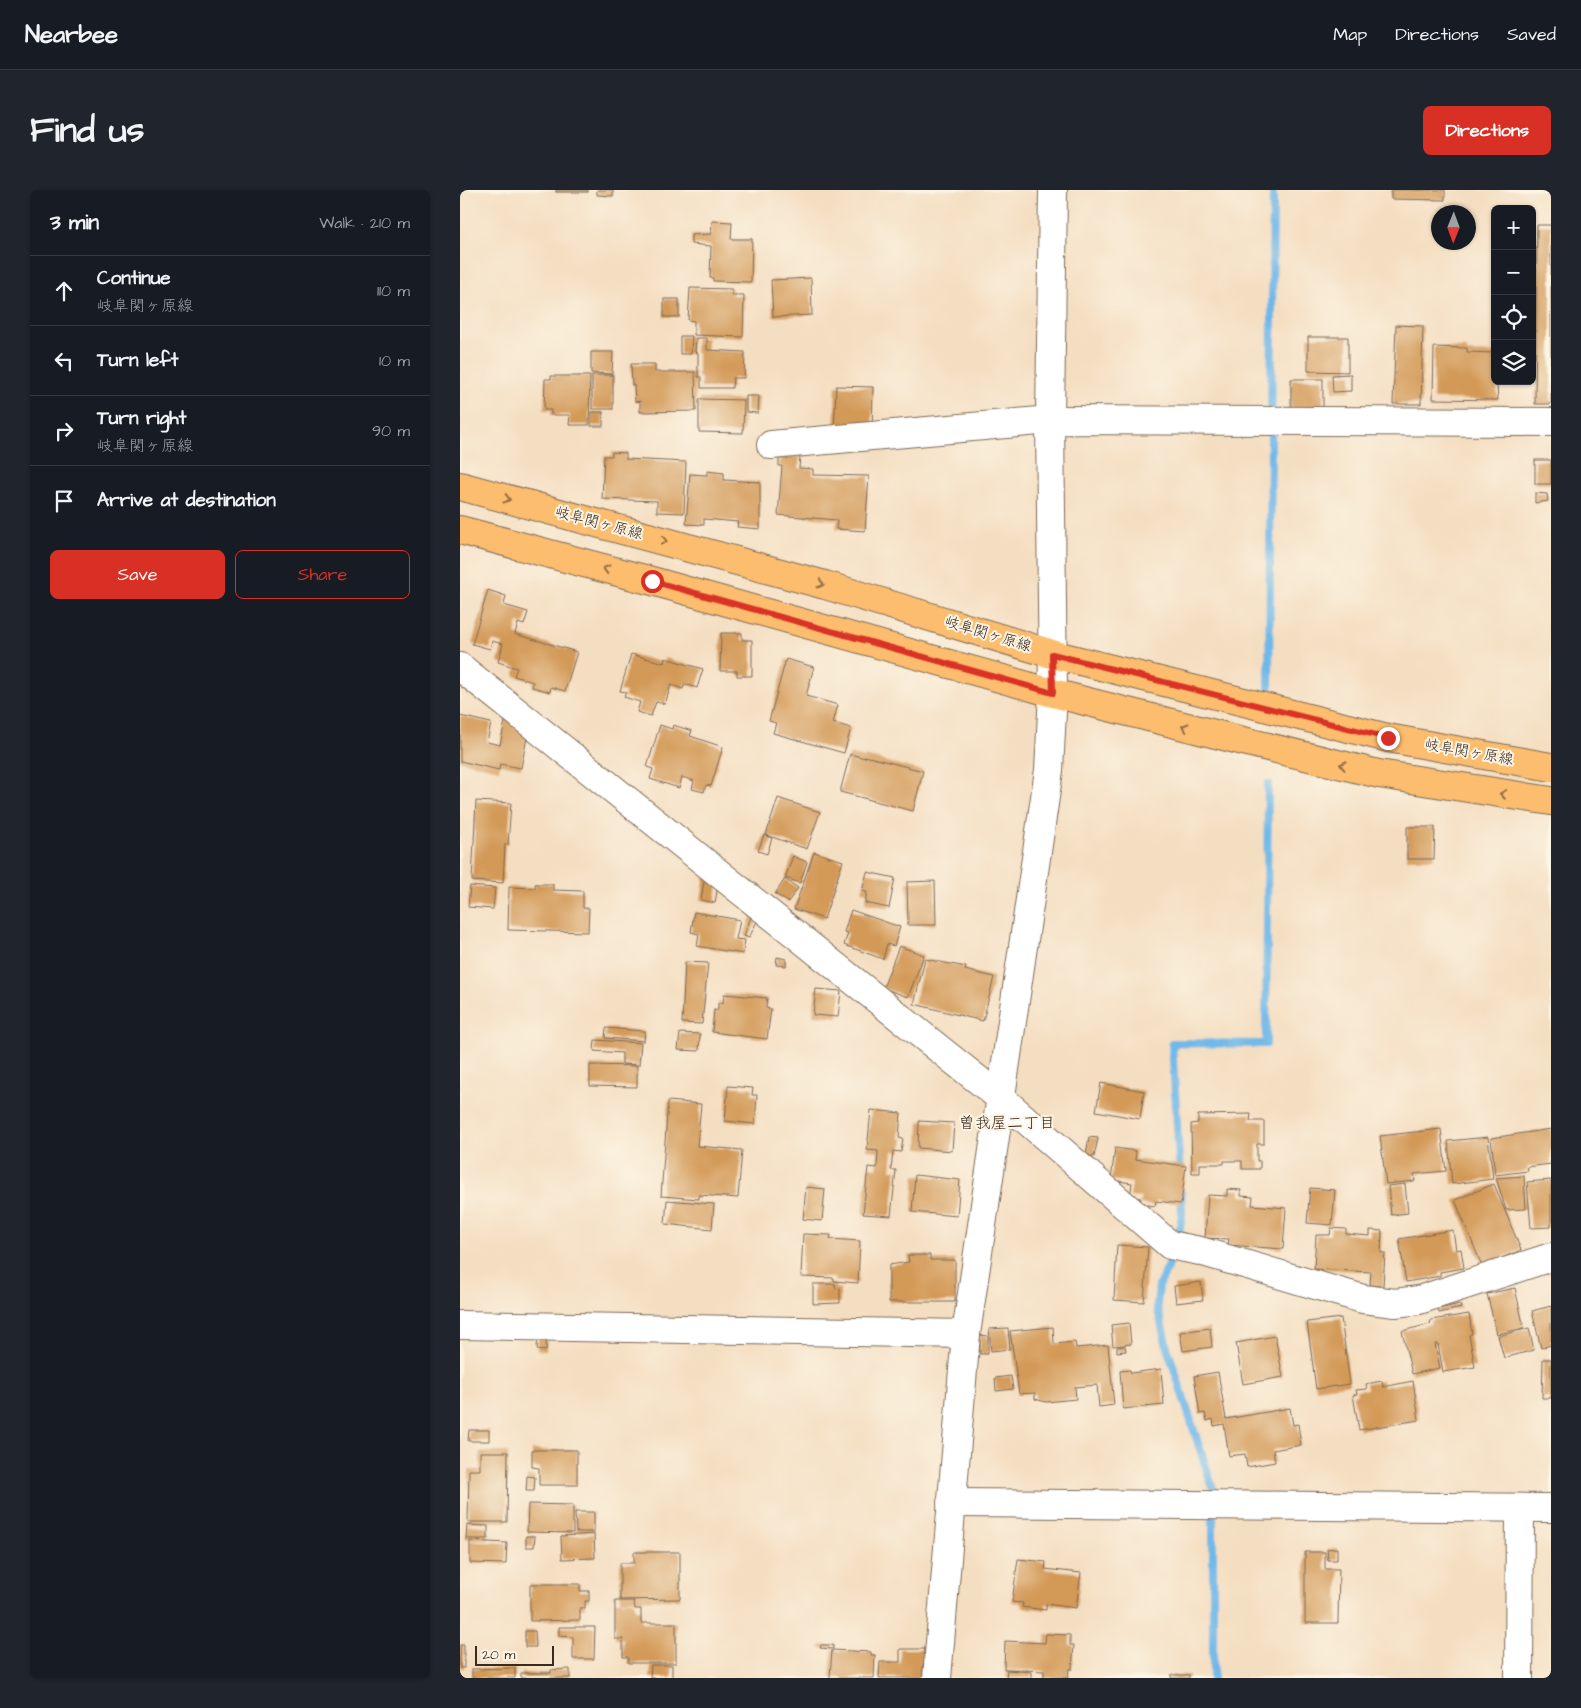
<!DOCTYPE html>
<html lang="en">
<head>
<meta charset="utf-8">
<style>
	:root { --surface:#171b24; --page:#20242c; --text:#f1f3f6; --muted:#9ea1a6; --line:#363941; --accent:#d93025 }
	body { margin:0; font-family:"Architects Daughter","Klee One",sans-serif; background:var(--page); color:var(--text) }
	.controls { position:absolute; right:15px; top:15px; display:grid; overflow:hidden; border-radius:8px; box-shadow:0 1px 4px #0004 }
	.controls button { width:45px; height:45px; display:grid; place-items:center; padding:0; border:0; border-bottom:1px solid var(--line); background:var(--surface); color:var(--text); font:25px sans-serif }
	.compass { position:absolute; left:971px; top:15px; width:45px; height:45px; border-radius:50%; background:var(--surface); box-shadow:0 1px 4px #0004; rotate:181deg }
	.scale { position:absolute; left:15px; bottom:12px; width:79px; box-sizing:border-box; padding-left:5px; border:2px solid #3b2a1e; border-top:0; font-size:14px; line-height:18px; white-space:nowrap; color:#3b2a1e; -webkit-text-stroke:4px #fcf5e5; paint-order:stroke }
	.stop { position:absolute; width:15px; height:15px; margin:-11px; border:4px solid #d93025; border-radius:50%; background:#fff }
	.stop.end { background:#d93025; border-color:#fff; box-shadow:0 1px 5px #0008 }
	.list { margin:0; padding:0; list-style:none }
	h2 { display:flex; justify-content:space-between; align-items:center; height:65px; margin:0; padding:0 20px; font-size:21px }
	h2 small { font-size:16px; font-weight:400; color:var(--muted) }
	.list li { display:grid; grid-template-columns:32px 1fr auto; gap:15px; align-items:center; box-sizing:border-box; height:70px; padding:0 20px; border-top:1px solid var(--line) }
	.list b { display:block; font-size:19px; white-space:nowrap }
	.list p { margin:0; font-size:16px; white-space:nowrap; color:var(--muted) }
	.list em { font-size:16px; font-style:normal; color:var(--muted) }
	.actions { display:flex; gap:10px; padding:15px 20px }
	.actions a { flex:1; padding:11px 0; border:1px solid var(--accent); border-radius:8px; text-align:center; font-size:18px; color:var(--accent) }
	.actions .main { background:var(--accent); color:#fff }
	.icon { flex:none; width:28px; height:28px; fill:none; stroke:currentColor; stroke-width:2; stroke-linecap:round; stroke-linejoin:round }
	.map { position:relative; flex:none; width:1091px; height:1488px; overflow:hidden; border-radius:8px }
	header { display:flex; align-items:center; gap:30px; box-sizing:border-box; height:70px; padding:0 25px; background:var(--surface); border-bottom:1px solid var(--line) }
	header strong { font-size:24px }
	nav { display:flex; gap:28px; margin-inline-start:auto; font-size:18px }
	.intro { display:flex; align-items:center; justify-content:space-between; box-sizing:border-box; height:120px; padding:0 30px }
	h1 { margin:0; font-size:35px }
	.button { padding:12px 22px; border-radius:8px; background:var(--accent); color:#fff; font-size:18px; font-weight:700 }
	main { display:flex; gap:30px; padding:0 30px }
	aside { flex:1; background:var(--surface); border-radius:8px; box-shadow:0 1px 4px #0004 }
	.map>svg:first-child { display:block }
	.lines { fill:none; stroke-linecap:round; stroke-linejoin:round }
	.stream { stroke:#70b8e8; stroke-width:8 }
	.building { fill:#d39956 }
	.minor-casing { stroke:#7c6957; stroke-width:30 }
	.primary-casing { stroke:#7c6957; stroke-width:30 }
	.minor { stroke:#fff; stroke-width:28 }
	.primary { stroke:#fcbd6e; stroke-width:28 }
	.oneway { stroke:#926c42 }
	.route { stroke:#d93025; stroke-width:6 }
	.labels { text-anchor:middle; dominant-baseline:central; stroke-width:4; stroke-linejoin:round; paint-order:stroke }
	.street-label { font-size:15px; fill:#3b2a1e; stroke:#fcf5e5 }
	.neighbourhood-label { font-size:16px; fill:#3b2a1e; stroke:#fcf5e5 }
</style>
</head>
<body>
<header>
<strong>Nearbee</strong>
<nav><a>Map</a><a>Directions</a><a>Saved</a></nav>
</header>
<div class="intro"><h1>Find us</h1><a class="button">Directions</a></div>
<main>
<aside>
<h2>3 min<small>Walk · 210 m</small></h2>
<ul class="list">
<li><svg class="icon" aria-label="ahead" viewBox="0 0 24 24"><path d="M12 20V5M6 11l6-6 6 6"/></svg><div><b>Continue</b><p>岐阜関ヶ原線</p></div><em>110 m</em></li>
<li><svg class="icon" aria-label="left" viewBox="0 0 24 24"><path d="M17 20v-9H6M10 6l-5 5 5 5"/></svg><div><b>Turn left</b></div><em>10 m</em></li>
<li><svg class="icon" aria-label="right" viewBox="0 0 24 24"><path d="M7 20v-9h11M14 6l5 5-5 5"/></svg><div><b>Turn right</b><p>岐阜関ヶ原線</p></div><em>90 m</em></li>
<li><svg class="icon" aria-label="arrive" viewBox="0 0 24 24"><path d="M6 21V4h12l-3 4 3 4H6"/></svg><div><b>Arrive at destination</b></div></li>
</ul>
<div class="actions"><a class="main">Save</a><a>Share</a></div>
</aside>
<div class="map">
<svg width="1091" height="1488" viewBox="0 0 1091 1488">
	<rect width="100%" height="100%" fill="#fcf5e5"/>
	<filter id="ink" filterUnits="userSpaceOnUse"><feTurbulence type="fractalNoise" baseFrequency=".02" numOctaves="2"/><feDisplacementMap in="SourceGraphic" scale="10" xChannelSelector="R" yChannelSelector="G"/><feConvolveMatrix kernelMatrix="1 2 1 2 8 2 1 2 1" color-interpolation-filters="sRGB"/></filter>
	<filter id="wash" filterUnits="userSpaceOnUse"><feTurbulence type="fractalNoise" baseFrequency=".0096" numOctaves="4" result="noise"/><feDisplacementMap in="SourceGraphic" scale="20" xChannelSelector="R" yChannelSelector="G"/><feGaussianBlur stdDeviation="1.12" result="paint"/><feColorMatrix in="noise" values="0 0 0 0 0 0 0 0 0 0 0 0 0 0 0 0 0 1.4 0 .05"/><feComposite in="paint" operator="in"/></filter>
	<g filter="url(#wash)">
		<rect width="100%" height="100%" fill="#f4dec1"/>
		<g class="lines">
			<!-- stream -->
			<g class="stream">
				<path d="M809,501L813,0"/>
				<path d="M720,984L712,853L806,854L808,594"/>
				<path d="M718,1051L722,1024L721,1003"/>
				<path d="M715,1062L699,1096L697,1116L707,1157L753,1299V1488"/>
			</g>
		</g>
		<g id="blocks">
			<!-- building -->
			<g class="building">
				<rect x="96" y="0" width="32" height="2"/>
				<path d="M137,0H153V6L137,5Z"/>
				<path d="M931,0H985V10L931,9Z"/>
				<path d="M252,31L272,32L271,49H292L291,92L253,91V88H250L251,56L231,54V45L251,44Z"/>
				<path d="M1077,35H1091V214H1075Z"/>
				<path d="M351,88L352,125L313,127L311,90Z"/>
				<path d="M230,98L272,99V105H284L283,147L234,145V131L228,130Z"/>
				<rect x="204" y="109" width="15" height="18"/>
				<path d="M936,135L963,136L961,214H933Z"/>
				<path d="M220,146H232L231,164H220Z"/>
				<path d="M848,147H888V182L848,181Z"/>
				<path d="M236,148H247V160L285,162L284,188H273L272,198H241V187H238V163L235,162Z"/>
				<path d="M974,157L1007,158V162L1035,163L1038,210L973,209Z"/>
				<path d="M131,162H153L152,184L131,183Z"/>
				<path d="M171,174H195V182H235L236,221L180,222V211L175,212L174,195H172Z"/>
				<path d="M891,184V201L873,202L872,185Z"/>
				<rect x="132" y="185" width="21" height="34"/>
				<path d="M91,186H130L129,235H109L110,225H91V220H84L85,189H91Z"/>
				<path d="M831,189H863V218L831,219Z"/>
				<path d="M376,196L413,197L412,244L374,243Z"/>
				<path d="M286,206H299L298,223L286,222Z"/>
				<path d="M239,209L284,210L283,243L239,242Z"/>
				<rect x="131" y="222" width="12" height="14"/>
				<path d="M152,262L166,263V269L226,272L224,323L197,322V311L142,309L144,266H152Z"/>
				<path d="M319,265L340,267L339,278L353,279V285L409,286L405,341L376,339L377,330L318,325L322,276H319Z"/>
				<rect x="1075" y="270" width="16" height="24"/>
				<path d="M247,281L264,283V290L300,292V339L277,337L278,332L244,329V335L226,334L230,284L247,285Z"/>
				<path d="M1075,303L1087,304L1088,311L1075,313Z"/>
				<path d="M28,400L46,406L44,415L68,422L64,435L58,433L55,444L117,462L105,501L91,497L90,502L72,497L73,492L54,486L57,478L38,472L43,454L32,451L30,459L12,454Z"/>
				<path d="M261,443H282V450H292V486H277V481H260Z"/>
				<path d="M171,464L204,473L205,468L243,479L237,498L225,494L223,499L211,495L205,514L196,512L191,526L177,522L180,512L164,507L166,502L160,501Z"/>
				<path d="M326,469L354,477L346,506L378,515L373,533L391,538L384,563L313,543L316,533L309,531Z"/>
				<path d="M0,526L31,533L27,552L40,555L46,527L70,532L61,578L40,574L39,580L0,571Z"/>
				<path d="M200,535L212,539L213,535L232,541L230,546L263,557L251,596L246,595L244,602L232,599L234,591L222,587L219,598L190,589L193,579L187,577Z"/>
				<path d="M390,564L405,568V566L463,581L453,621L380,602Z"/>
				<path d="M318,608L360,622L347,659L306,645Z"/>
				<path d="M16,611L51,613L48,655L45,654L43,693L12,691Z"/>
				<path d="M947,637H975L974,669H947Z"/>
				<path d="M304,645L312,648L307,664L298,661Z"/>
				<path d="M354,662L383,671L364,729L334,719Z"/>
				<path d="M333,666L347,672L340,693L325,688Z"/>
				<path d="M246,679L260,683L255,713L241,710Z"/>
				<path d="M407,682L435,688L429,718L405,713L407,702L402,701Z"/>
				<path d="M325,689L338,698L328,712L315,704Z"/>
				<path d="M475,691L476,735H448L447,692Z"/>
				<path d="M75,694H93V700L123,701V718H129L128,742L48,740L49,697L75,698Z"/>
				<path d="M10,696L35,698L33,719L8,717Z"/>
				<path d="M391,720L440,737L434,756L427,754L423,769L384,755L388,743L384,742Z"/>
				<path d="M234,722L280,730L276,749L285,750L283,764L237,756L239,744L231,742Z"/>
				<path d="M292,724L299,727L289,748L284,746Z"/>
				<path d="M439,756L464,765L448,807L423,798Z"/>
				<path d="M317,767L326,769V776L316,775Z"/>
				<path d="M465,769L506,777L505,780L534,787L523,831L454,814Z"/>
				<path d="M225,772L248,773L242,834L222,833Z"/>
				<path d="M356,799L381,801L378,827L353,825Z"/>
				<path d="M264,804L307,808L306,818L311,819L307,849L252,842L254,820H258V812L263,813Z"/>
				<path d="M146,838L185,841L184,851L145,848Z"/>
				<path d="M220,843L240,844L239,861L218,860Z"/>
				<path d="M135,850L181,853L179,875L162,874V863L134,861Z"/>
				<path d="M130,875L177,876V897L130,896Z"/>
				<path d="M641,893L684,901L680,929L636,921Z"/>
				<path d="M268,896L293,898L292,905H297L295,934L265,931Z"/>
				<path d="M208,911L241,914L237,956L282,960L278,1008L239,1005V1009L201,1006Z"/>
				<path d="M411,920L441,923L439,948L443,949L441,962L433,961L431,980H436L431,1026L403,1024L408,977L417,978L418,961L407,960Z"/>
				<path d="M791,924L790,931H804V954H797V971H800V979H782V971H764V974H740V983H732L731,934L738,933V925Z"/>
				<path d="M459,931L494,933L492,961L458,958Z"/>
				<path d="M981,939L986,981L954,984L955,991L926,994L920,946Z"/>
				<path d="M1091,939V974L1067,977L1068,981L1035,985L1031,948Z"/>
				<path d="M629,947L638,948L634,967L626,965Z"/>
				<path d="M1028,947L1033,989L992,994L988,951Z"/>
				<path d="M655,958L676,961L675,969L726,976L721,1014L696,1011L695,1016L680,1014L681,1008L670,1007L672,993L651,990Z"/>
				<path d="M455,985L500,990L497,1026L452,1022Z"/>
				<path d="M1064,986L1066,1019L1046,1020L1036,988Z"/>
				<path d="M1091,990V1037L1071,1038L1067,992Z"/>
				<path d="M945,994L948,1023L931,1025L928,996Z"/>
				<path d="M1034,994L1061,1060L1022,1076L995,1010Z"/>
				<path d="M346,997L365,999L362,1031L343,1029Z"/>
				<path d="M850,998L875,1000L872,1035L847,1033Z"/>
				<path d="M767,999L781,1000V1006L793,1007L792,1015L826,1018L823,1059L768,1055L769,1049L745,1048L748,1005L767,1006Z"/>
				<path d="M207,1010L254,1014L252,1039L205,1034Z"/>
				<path d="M871,1038L886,1039V1044L910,1046V1040L922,1041L921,1063H925L923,1096L910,1095L911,1082L854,1079L856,1045H870Z"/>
				<path d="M993,1040L996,1060L1001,1059L1004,1078L980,1082V1086L946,1092L939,1049Z"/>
				<path d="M343,1044L371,1045L370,1049L400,1051L398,1093L374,1091V1088L341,1087Z"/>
				<path d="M657,1055L688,1057L684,1112L654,1110Z"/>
				<path d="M448,1065H470V1070H495V1112H429V1075L449,1072Z"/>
				<path d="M741,1092L743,1110L716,1113L714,1096Z"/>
				<path d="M353,1094H375L376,1099L380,1098V1113L353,1114Z"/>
				<path d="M1055,1098L1064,1138L1037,1144L1027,1104Z"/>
				<path d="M1000,1114L1001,1118L979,1123L978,1119Z"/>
				<path d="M1091,1116V1155L1081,1158L1072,1121Z"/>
				<path d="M1009,1124L1012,1144L1009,1145L1015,1177L983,1182L978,1154H975L980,1178L952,1184L942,1141L970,1134L971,1130Z"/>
				<path d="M881,1128L890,1194L856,1199L847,1132Z"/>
				<path d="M669,1133L671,1154L653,1156L651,1135Z"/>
				<path d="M593,1137L594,1154L615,1152L616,1158L648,1155L654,1215L639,1217L637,1195L615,1197L616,1209L586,1212L575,1209V1203L559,1204L550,1141Z"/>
				<path d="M548,1138L550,1159L531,1161L529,1139Z"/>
				<path d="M750,1138L752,1157L723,1161L720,1142Z"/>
				<path d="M1069,1138L1074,1160L1044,1168L1038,1146Z"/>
				<path d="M78,1140H87L86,1161L77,1160Z"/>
				<path d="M520,1145L528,1146V1164H520Z"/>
				<path d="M815,1146L823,1187L783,1194L776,1153Z"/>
				<path d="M665,1156L666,1161L657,1162V1157Z"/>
				<path d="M1083,1169H1091V1208H1082Z"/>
				<path d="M701,1179L704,1215L663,1219L660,1181L670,1180L671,1183Z"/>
				<path d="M758,1182L766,1229L830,1218L833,1235L838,1234L841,1255L813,1260L815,1272L787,1277L785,1264L769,1266L764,1234L754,1236L753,1229L747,1231L745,1223L740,1224L734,1186Z"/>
				<path d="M551,1186L553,1199L536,1201L535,1188Z"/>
				<path d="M922,1191L923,1197L953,1191L959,1230L899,1240L893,1205L897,1204L896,1200L907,1199L906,1194Z"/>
				<path d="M9,1240H29V1251H8Z"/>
				<path d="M72,1260H117V1295H79V1278L72,1277Z"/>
				<path d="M20,1262H48L47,1332H8L9,1280H20Z"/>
				<path d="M67,1286L75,1287L74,1301H66Z"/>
				<path d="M68,1314L113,1315V1343L67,1342Z"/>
				<path d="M115,1322H134V1342H116Z"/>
				<path d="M7,1335L28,1336V1349H6Z"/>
				<path d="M134,1344L135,1368L102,1369L101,1346Z"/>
				<path d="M66,1346H75L74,1357H66Z"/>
				<path d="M10,1351L47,1353L46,1374L10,1373Z"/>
				<path d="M877,1358V1370H868L867,1359Z"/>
				<path d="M174,1362H220V1409L160,1410V1373H174Z"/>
				<path d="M845,1362H865V1379H879L878,1433H845Z"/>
				<path d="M558,1369L586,1372L585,1379L621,1383L616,1418L586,1414V1420L562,1417L563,1413L552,1412Z"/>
				<path d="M70,1394H120V1401H129V1411H125V1418H120V1430L70,1431Z"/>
				<path d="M155,1411H174L175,1419H181V1433H216V1473H168V1467H163V1449H155Z"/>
				<path d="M99,1437H135L134,1469H113V1447L99,1446Z"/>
				<path d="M65,1441H75L76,1457H65Z"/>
				<path d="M586,1444L610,1445V1455H614L612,1479H609L608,1488H584V1481L544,1479L545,1451L585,1453Z"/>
				<rect x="0" y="1455" width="4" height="23"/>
				<path d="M361,1455H373V1459L360,1458Z"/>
				<path d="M440,1459H467V1475H463V1488H419L420,1472H440Z"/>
				<path d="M372,1460L411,1462V1465H415L414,1488H372L370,1487Z"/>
				<path d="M191,1475H212V1488H190Z"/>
				<path d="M55,1478V1488H12V1479Z"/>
				<path d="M110,1479V1488H61V1483H91V1480Z"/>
				<path d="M547,1480L571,1482V1488H546Z"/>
				<rect x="711" y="1485" width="18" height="3"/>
			</g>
		</g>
	</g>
	<g filter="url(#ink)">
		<use href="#blocks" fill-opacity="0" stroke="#7c6957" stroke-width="1"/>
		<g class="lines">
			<defs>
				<g id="minor">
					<path d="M311,255L590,230L1091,232"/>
					<path d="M0,477L542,909L710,1055L740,1061L903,1109L935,1113L959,1110L1091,1067"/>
					<path d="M0,1135L506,1144"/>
					<path d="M491,1313L1091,1318"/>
					<path d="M477,1488L506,1144L589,580L593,503L590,230L593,0"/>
					<path d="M1059,1488L1060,1318"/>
				</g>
				<g id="primary">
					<path d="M0,296L365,395L592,464L928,548L1091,577"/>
					<path d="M0,340L192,391L593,503L775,549L919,584L1091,611"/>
				</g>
			</defs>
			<!-- minor casing -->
			<use href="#minor" class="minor-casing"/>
			<!-- primary casing -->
			<use href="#primary" class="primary-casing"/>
			<!-- minor -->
			<use href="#minor" class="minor"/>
			<!-- primary -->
			<use href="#primary" class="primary"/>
		</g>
		<!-- one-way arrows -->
		<defs><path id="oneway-chevron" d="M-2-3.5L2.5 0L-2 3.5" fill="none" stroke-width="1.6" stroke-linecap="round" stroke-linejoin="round" transform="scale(1.25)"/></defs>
		<g class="oneway">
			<use href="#oneway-chevron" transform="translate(47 309) rotate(15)"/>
			<use href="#oneway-chevron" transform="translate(204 351) rotate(15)"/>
			<use href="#oneway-chevron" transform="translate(146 379) rotate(-165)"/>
			<use href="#oneway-chevron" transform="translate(361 394) rotate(16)"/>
			<use href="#oneway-chevron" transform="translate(725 537) rotate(-166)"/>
			<use href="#oneway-chevron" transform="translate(883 575) rotate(-167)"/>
			<use href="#oneway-chevron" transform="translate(1043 604) rotate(-171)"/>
		</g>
	</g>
	<g class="lines" filter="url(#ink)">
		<!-- route -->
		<path class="route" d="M192,391L593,503L592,464L928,548"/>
	</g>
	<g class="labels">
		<!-- street labels -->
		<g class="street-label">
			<text transform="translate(139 333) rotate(15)">岐阜関ヶ原線</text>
			<text transform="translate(528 444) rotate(17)">岐阜関ヶ原線</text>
			<text transform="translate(1009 562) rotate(10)">岐阜関ヶ原線</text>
		</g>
		<!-- neighbourhood labels -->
		<g class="neighbourhood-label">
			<text x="547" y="933">曽我屋二丁目</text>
		</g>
	</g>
</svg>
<div class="controls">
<button>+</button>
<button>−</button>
<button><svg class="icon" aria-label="locate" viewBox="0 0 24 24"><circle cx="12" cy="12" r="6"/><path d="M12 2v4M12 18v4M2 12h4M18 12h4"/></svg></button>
<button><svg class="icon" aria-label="layers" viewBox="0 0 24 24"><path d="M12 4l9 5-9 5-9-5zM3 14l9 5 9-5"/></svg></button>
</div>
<svg class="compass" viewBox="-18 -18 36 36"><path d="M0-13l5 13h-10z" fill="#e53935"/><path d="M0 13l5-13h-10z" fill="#9ea1a6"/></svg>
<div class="scale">20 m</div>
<div class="stop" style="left:192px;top:391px"></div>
<div class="stop end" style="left:928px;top:548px"></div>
</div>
</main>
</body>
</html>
